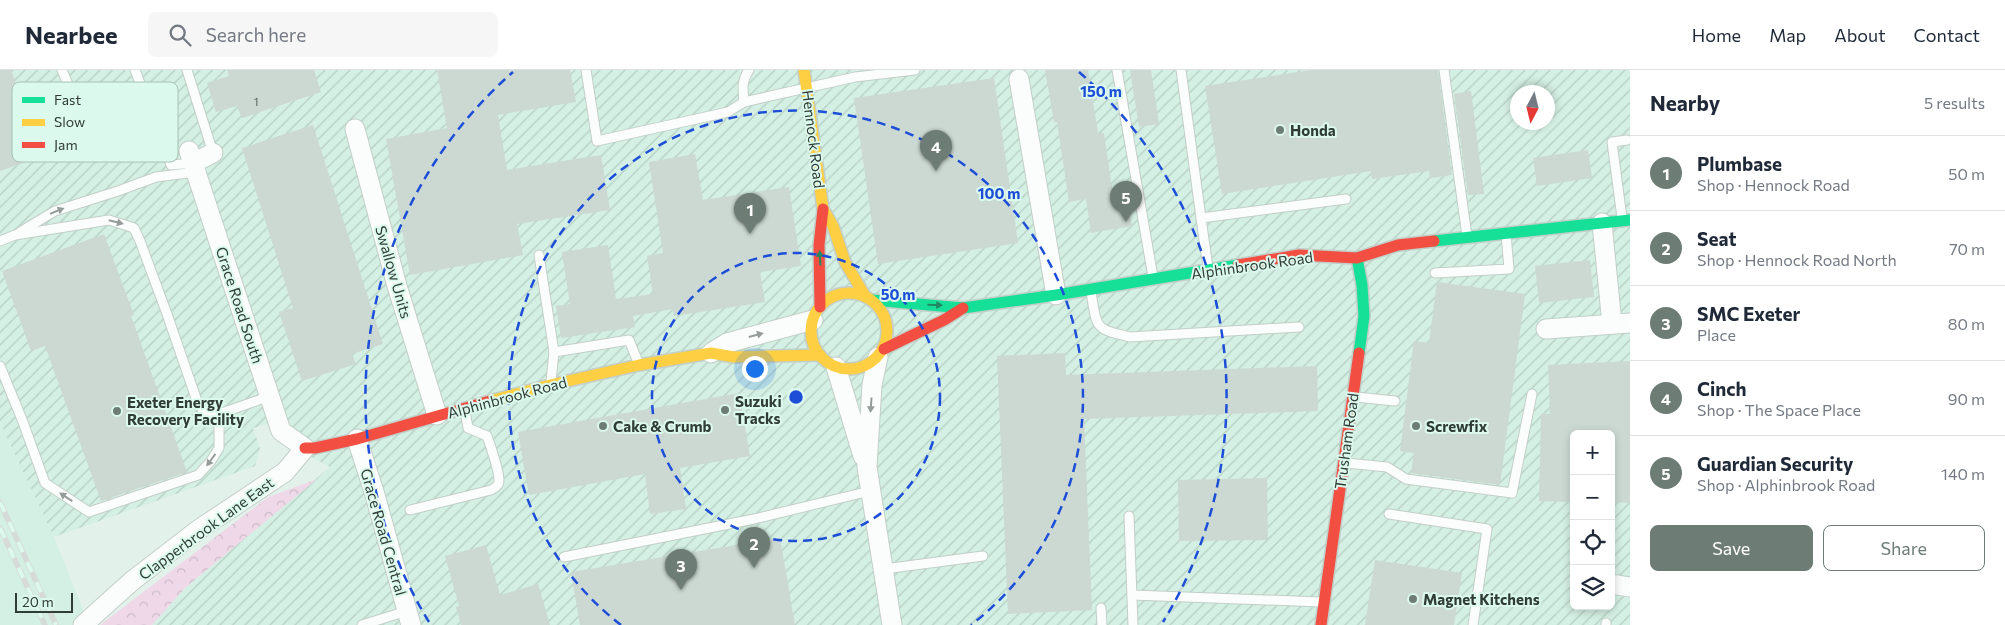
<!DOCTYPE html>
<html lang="en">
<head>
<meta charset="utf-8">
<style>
	:root { --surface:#fff; --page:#f6f6f7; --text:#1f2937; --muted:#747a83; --line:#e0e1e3; --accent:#6e7c76 }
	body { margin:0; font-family:Commissioner,sans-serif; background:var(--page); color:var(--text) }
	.controls { position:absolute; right:15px; bottom:15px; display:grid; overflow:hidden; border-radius:8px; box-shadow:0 2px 8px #0003 }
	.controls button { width:45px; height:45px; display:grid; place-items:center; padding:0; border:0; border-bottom:1px solid var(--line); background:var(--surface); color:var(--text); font:25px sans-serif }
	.compass { position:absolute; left:1510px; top:15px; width:45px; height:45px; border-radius:50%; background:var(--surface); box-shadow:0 2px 8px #0003; rotate:187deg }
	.scale { position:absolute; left:15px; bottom:12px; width:58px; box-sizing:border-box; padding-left:5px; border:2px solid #303c37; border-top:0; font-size:14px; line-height:18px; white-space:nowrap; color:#303c37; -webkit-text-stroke:4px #dbf9ec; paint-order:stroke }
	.you { position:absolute; left:754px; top:298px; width:18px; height:18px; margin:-12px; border:4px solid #fff; border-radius:50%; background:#1a73e8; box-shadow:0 0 0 8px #1a73e833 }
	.badge { display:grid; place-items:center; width:32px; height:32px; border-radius:50%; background:var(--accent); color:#fff; font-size:16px; font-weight:700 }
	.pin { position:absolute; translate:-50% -41px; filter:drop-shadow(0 1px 2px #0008) }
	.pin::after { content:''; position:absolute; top:26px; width:18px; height:15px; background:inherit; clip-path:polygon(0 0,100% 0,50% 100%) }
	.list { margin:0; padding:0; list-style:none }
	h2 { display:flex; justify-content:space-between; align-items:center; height:65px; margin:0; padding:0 20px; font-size:21px }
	h2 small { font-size:16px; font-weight:400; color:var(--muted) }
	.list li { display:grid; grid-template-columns:32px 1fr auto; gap:15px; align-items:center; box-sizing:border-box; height:75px; padding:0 20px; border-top:1px solid var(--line) }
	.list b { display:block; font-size:19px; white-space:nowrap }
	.list p { margin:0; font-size:16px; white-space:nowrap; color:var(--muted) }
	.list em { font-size:16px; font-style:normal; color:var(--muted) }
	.actions { display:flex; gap:10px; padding:15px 20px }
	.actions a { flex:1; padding:11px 0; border:1px solid var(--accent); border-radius:8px; text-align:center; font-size:18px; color:var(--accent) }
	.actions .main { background:var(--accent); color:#fff }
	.icon { flex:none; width:28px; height:28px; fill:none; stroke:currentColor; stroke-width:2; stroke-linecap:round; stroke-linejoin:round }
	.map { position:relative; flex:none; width:1630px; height:555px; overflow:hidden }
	header { display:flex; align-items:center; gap:30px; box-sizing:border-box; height:70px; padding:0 25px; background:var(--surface); border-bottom:1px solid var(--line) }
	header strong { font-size:24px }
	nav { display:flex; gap:28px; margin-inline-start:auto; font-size:18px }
	.search { width:350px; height:45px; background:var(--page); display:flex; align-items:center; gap:12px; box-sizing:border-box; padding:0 18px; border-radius:8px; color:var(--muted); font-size:19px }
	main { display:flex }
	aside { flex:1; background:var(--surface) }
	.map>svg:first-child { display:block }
	.built { fill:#d4efe3 }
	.industrial { fill:url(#industrial-furrows); fill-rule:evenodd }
	.forest { fill:url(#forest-crowns) }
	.building { fill:#ccd9d3 }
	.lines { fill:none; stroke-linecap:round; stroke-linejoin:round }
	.lane-casing { stroke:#c2cfc9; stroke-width:11 }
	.street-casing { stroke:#c2cfc9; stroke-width:21 }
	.fast-casing { stroke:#c2cfc9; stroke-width:14 }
	.slow-casing { stroke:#c2cfc9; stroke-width:14 }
	.jam-casing { stroke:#c2cfc9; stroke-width:14 }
	.lane { stroke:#fbfdfc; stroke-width:9 }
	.street { stroke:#fbfdfc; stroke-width:19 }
	.fast { stroke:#16e098; stroke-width:11 }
	.slow { stroke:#ffcf43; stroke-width:11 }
	.jam { stroke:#f24e42; stroke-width:11 }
	.rail-casing { stroke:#d6dbd9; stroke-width:5.5 }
	.rail { stroke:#dbf9ec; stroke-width:4; stroke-dasharray:11; stroke-linecap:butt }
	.oneway { fill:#969c9a }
	.oneway2 { fill:#248663 }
	.ring { fill:none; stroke:#1d4ed8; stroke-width:2.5; stroke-dasharray:9 6 }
	.poi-dot { fill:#6e7c76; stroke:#dbf9ec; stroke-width:2 }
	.labels { text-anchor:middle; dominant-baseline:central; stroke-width:4; stroke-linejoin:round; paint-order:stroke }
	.number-label { font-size:12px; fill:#596560 }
	.poi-label { font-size:15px; font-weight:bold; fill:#303c37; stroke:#dbf9ec; text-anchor:start }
	.street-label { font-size:15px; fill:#303c37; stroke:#dbf9ec }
	.key { fill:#dbf9ec; stroke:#a8c0b6; stroke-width:1 }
	.key-label { font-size:14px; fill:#303c37 }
	.centre { fill:#1d4ed8; stroke:#dbf9ec; stroke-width:2.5 }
	.ring-label { font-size:15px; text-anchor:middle; font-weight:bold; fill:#1d4ed8; stroke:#dbf9ec; stroke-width:4; stroke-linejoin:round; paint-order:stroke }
</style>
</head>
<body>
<header>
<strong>Nearbee</strong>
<div class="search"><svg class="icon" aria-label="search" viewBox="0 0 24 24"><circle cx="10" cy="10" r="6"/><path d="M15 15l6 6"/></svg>Search here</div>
<nav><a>Home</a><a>Map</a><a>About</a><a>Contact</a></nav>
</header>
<main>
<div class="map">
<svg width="1630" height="555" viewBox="0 0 1630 555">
	<defs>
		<pattern id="industrial-furrows" width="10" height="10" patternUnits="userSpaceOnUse" patternTransform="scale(1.25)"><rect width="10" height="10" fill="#d4efe3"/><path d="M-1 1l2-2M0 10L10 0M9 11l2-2" fill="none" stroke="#b6cec3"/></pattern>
		<pattern id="forest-crowns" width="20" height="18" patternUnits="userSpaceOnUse" patternTransform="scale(1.25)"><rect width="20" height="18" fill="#efd9e8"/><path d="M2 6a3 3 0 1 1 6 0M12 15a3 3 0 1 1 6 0" fill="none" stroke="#cdbbc8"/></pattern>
	</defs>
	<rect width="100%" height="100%" fill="#e2f2eb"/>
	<!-- built -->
	<path class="built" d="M0,352L54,467L89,555H0Z"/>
	<!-- industrial -->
	<path class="industrial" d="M0,0H1630V555H152L185,518L330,397L276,368L268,354L253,358L260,378L255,396L54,467L0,352ZM1518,22H1548V52H1518ZM1574,364H1611V536H1574Z"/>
	<!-- forest -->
	<path class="forest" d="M317,409L185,518L152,555H100L268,427Z"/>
	<!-- building -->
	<g class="building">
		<path d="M0,0H11L42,86L0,101Z"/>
		<path d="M227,0H314L321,22L242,48L237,36L216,42L207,13L229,6Z"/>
		<path d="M437,0H570L576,32L498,45L507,100L601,85L610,140L517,154L523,185L410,205L386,69L447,58Z"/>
		<path d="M1045,0H1088L1098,63H1104L1112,118L1126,115L1132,156L1091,163L1086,129L1069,132L1057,52H1054Z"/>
		<path d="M1130,0H1151L1159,54L1139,57Z"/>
		<path d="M1311,0H1438L1452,105L1430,108L1429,101L1372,109L1371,101L1222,124L1205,16Z"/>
		<path d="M994,8L1018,173L878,194L854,28Z"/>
		<path d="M1471,21L1484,124L1468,125L1454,24Z"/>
		<path d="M313,55L383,274L352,284L356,294L302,311L279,242L293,238L242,78Z"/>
		<path d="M1588,80L1592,108L1537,116L1533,88Z"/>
		<path d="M695,84L703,130L789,117L801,196L760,202L765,232L674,246L673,239L633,246L635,257L561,268L556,236L570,234L562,182L608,175L616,229L653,224L647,186L663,183L649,92Z"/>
		<path d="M104,164L134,245L131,246L187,402L101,431L45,276L31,281L2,201Z"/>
		<path d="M1590,190L1594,227L1539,233L1535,196Z"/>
		<path d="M1437,212L1525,224L1500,415L1411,403L1414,383L1400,381L1414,271L1429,273Z"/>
		<path d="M1065,283L1066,305L1317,296L1318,341L1084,349L1092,540L1008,544L997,286Z"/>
		<path d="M1630,291V433L1611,432V364H1574V432L1539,431L1541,344H1550L1548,295Z"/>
		<path d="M739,323L750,386L680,398L686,439L650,444L645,404L529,425L518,362Z"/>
		<path d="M1267,408L1268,470L1179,471L1178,410Z"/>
		<path d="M780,468L795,555H580L571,502Z"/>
		<path d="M486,475L500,525L538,514L550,555H461L456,537L459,536L445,486Z"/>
		<path d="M1375,490L1462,503L1454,555H1365Z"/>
	</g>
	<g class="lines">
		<defs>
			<g id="lane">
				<path d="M62,0L81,45L109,73L133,78L161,71"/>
				<path d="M135,0L171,95L193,93"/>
				<path d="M187,0L213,83"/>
				<path d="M586,0L597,71L728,42L744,32"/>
				<path d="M749,0C741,11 743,19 744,32L855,7L915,0"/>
				<path d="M1117,0L1153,207"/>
				<path d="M1181,0L1201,148"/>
				<path d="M1444,0L1467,166"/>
				<path d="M1622,148L1612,72L1627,70"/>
				<path d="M20,162L55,141L118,121L156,107L196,102"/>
				<path d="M0,171L15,165L109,150L134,158L140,171L167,244L197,331L202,339L209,344H219L270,326"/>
				<path d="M539,185L554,282"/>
				<path d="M1208,198L1201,148L1346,129"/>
				<path d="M1435,203L1509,199L1506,164"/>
				<path d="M1091,222C1097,258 1094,259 1130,267L1299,257"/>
				<path d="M0,296L23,352L45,413L89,442L198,405L211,391L219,378V344"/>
				<path d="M551,311L554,282L629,270L638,292"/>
				<path d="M1356,327L1395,331"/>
				<path d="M1346,393L1387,397L1406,409L1512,423L1532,324"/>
				<path d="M410,440L491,420C495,418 499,415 499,411C499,399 491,378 487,366L468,358L465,341"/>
				<path d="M1389,444L1487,459L1473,555"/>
				<path d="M1129,446L1133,555"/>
				<path d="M564,487L754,449L870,421"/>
				<path d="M884,499L983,486"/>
				<path d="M1132,525L1321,532"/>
				<path d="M1101,538L1102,555"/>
				<path d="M362,555L407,541"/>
				<path d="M1606,555V553"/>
			</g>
			<g id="street">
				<path d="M1019,9L1056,225"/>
				<path d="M355,59L397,216L437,345"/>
				<path d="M193,93L213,83"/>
				<path d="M1602,153L1612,254"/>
				<path d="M1546,259L1630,253"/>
				<path d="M711,283L727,273L813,250"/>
				<path d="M878,287L872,315L867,397L892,555"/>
				<path d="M836,297L863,386"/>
				<path d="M357,369L375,425L411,555"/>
				<path d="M1611,514L1630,517"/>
				<path d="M83,555L132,511L198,460L285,402L305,378L281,361L189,81"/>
			</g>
			<g id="fast">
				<path d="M1434,171L1630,150"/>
				<path d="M1357,188L1362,215L1364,246L1359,283"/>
				<path d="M872,230L963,238L1056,225L1238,195"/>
			</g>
			<g id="slow">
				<path d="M804,0L823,139L833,156L845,192L865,226"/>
				<circle cx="849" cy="261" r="38"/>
				<path d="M490,331L550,315L639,295L711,283L734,287L820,285"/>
			</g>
			<g id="jam">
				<path d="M1238,195L1299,185L1357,188L1398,175L1434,171"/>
				<path d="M820,237L819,175L823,139"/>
				<path d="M884,279L944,250L963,238"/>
				<path d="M305,378H315L357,369L490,331"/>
				<path d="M1321,555L1359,283"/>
			</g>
		</defs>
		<!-- lane casing -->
		<use href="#lane" class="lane-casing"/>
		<!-- street casing -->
		<use href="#street" class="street-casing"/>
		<!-- fast casing -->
		<use href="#fast" class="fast-casing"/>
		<!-- slow casing -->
		<use href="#slow" class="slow-casing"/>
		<!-- jam casing -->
		<use href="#jam" class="jam-casing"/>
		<!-- lane -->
		<use href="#lane" class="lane"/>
		<!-- street -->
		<use href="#street" class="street"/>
		<!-- fast -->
		<use href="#fast" class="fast"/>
		<!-- slow -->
		<use href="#slow" class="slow"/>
		<!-- jam -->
		<use href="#jam" class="jam"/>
		<defs>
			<g id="rail">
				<path d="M0,432L56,555"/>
				<path d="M0,458L45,555"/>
			</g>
		</defs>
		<!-- rail casing -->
		<use href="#rail" class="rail-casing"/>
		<!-- rail -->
		<use href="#rail" class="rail"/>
	</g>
	<!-- one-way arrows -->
	<defs><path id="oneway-solid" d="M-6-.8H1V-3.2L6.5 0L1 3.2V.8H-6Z" transform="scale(1.25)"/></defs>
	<g class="oneway">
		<use href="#oneway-solid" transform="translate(57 141) rotate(-22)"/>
		<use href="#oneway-solid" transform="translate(116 152) rotate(14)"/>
		<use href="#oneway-solid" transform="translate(756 265) rotate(-15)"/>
		<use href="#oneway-solid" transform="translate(871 335) rotate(94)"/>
		<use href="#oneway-solid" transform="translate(211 390) rotate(126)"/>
		<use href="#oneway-solid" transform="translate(66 427) rotate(-147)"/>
	</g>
	<g class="oneway2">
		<use href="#oneway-solid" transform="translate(820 188) rotate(-93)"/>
		<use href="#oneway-solid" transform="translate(935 235) rotate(2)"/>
	</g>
	<!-- distance rings -->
	<g class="ring">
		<circle cx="796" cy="327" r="144"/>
		<path d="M621 555A287 287 0 1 1 971 555"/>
		<path d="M429 552A431 431 0 0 1 513 2M1079 2A431 431 0 0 1 1163 552"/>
	</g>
	<!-- markers -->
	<g class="poi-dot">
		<circle cx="1280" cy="60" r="5"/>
		<circle cx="725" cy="340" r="5"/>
		<circle cx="117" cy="341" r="5"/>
		<circle cx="603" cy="356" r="5"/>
		<circle cx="1416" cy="356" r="5"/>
		<circle cx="1413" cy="529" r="5"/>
	</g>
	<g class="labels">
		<!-- number labels -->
		<g class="number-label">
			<text x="256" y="31">1</text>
		</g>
		<!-- poi labels -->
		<g class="poi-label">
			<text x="1290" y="60">Honda</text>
			<text x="735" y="331">Suzuki<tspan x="735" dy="17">Tracks</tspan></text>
			<text x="127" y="332">Exeter Energy<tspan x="127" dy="17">Recovery Facility</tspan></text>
			<text x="613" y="356">Cake &amp; Crumb</text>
			<text x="1426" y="356">Screwfix</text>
			<text x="1423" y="529">Magnet Kitchens</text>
		</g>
		<!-- street labels -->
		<g class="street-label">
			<text transform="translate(814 69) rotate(83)">Hennock Road</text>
			<text transform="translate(1252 195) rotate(-8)">Alphinbrook Road</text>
			<text transform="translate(394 202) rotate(74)">Swallow Units</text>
			<text transform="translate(240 235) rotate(72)">Grace Road South</text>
			<text transform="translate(507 327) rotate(-15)">Alphinbrook Road</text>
			<text transform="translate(1346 371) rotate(-82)">Trusham Road</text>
			<text transform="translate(206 458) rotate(-36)">Clapperbrook Lane East</text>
			<text transform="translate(384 462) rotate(74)">Grace Road Central</text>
		</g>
	</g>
	<!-- legend -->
	<rect x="12" y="12" width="166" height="80" rx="8" class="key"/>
	<rect x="22" y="27" width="23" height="6" fill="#16e098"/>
	<rect x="22" y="49" width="23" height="7" fill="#ffcf43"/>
	<rect x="22" y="72" width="23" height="6" fill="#f24e42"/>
	<g class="key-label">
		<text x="54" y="35">Fast</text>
		<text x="54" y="57">Slow</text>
		<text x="54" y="80">Jam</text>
	</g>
	<circle cx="796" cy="327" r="8" class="centre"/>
	<g class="ring-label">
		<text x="1101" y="27">150 m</text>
		<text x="999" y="129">100 m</text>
		<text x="898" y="230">50 m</text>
	</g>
</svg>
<div class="controls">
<button>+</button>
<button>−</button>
<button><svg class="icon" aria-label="locate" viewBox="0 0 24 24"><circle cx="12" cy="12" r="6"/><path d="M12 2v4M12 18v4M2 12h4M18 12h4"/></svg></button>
<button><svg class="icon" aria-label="layers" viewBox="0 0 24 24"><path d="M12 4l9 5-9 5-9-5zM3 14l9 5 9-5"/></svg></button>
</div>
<svg class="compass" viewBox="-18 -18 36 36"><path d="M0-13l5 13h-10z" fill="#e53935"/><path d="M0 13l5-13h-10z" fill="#747a83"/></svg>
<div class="scale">20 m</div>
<div class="you"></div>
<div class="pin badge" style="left:750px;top:164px">1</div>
<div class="pin badge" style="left:754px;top:498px">2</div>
<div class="pin badge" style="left:681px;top:520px">3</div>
<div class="pin badge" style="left:936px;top:101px">4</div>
<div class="pin badge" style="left:1126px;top:152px">5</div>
</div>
<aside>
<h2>Nearby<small>5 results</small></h2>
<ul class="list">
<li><span class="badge">1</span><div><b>Plumbase</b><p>Shop · Hennock Road</p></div><em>50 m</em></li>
<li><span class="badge">2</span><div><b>Seat</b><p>Shop · Hennock Road North</p></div><em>70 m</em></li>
<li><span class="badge">3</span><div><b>SMC Exeter</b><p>Place</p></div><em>80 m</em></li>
<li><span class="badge">4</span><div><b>Cinch</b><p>Shop · The Space Place</p></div><em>90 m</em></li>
<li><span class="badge">5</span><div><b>Guardian Security</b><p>Shop · Alphinbrook Road</p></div><em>140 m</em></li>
</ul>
<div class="actions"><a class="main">Save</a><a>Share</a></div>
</aside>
</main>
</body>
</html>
